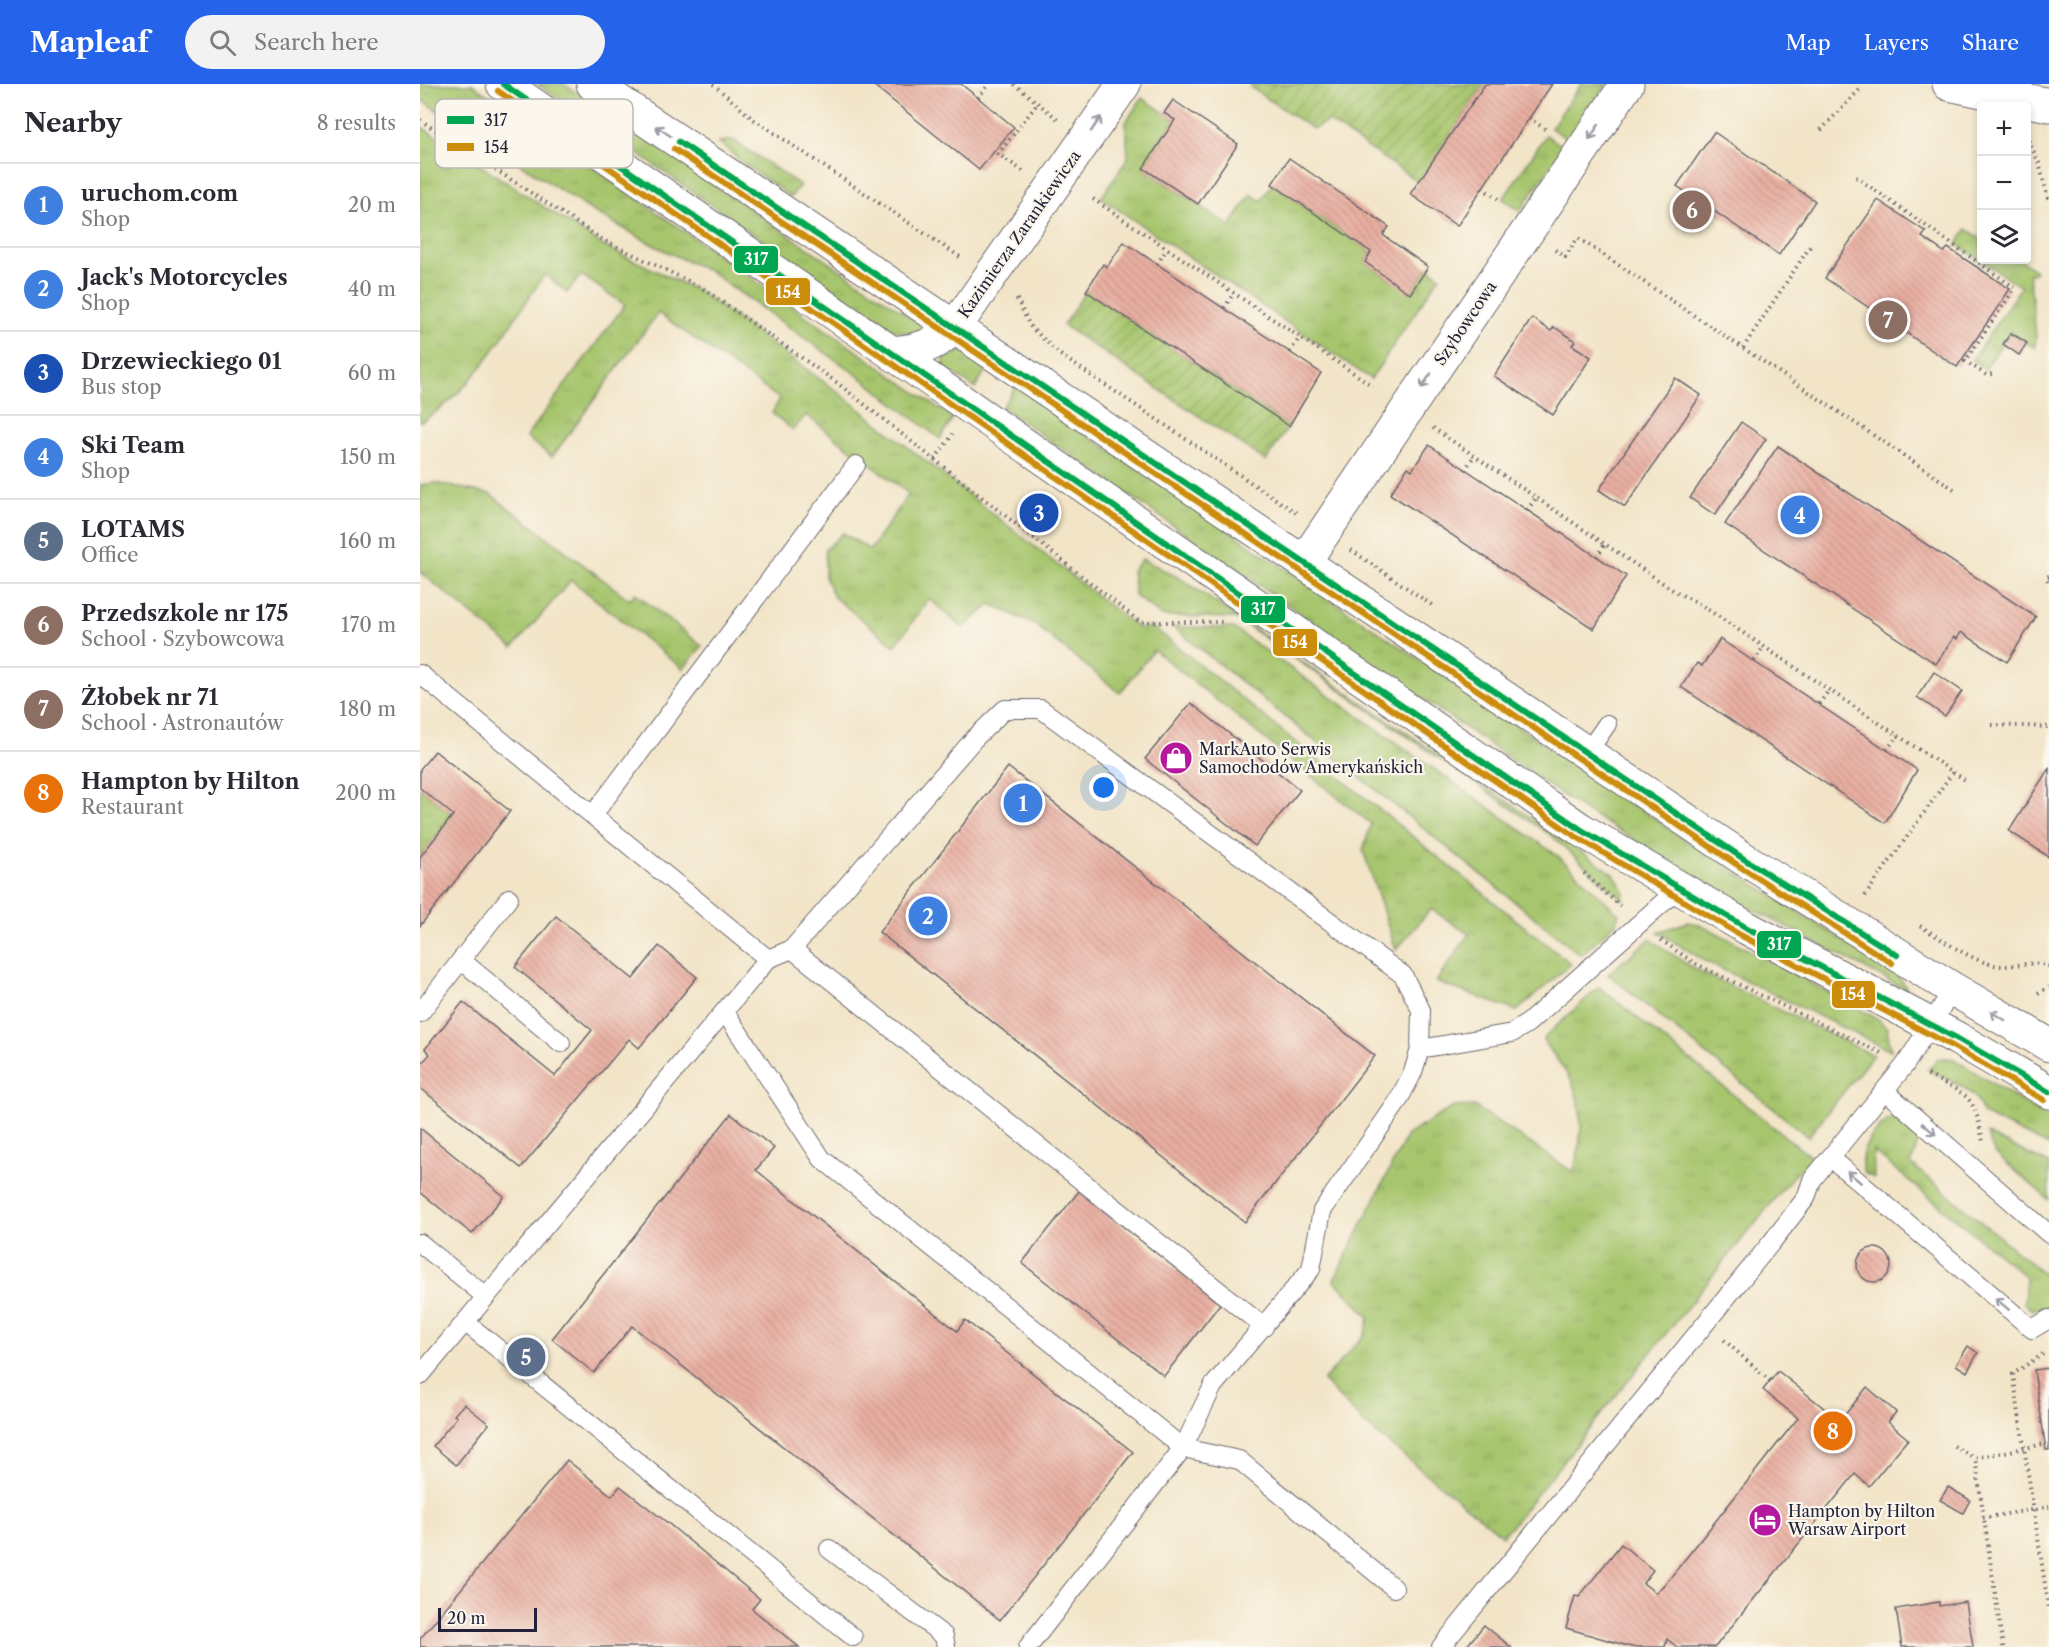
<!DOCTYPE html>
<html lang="en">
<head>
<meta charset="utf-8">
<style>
	:root { --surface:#fff; --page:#f2f2f3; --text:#2b2b33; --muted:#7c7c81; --line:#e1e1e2; --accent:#2563eb }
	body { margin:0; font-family:"Libre Caslon Text",serif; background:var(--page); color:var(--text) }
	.controls { position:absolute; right:18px; top:18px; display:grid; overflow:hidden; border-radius:6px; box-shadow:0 3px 9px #0003 }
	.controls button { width:54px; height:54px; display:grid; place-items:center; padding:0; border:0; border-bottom:2px solid var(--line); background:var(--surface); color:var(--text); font:30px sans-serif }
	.scale { position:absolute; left:18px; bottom:15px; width:99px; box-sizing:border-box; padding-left:6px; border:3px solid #22223b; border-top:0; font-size:16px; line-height:21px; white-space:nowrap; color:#22223b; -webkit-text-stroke:4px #fbf7ec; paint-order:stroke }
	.you { position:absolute; left:684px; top:704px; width:21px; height:21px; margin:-15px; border:4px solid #fff; border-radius:50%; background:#1a73e8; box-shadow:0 0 0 9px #1a73e833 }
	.badge { display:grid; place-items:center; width:39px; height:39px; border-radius:50%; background:var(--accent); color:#fff; font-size:20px; font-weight:700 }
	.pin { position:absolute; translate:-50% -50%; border:3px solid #fff; box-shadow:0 2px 6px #0006 }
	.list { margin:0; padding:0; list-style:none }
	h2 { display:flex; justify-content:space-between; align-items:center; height:78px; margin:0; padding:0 24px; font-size:26px }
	h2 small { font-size:20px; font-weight:400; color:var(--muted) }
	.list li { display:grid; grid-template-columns:39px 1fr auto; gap:18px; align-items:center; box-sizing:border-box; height:84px; padding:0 24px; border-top:2px solid var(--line) }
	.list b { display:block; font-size:22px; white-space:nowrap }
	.list p { margin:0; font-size:20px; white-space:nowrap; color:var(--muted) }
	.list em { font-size:20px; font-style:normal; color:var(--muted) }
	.icon { flex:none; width:33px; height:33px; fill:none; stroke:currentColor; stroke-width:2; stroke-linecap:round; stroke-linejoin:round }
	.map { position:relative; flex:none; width:1629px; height:1563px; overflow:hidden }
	header { display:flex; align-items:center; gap:36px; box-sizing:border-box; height:84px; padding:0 30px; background:var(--accent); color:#fff }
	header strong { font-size:28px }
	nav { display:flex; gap:33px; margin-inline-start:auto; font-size:21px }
	.search { width:420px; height:54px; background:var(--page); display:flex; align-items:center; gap:15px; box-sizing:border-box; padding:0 21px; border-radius:33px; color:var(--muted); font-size:22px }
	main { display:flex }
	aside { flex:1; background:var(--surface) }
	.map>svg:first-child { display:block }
	.grass { fill:url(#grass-tufts); stroke:#647454; stroke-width:1.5 }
	.garden { fill:url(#garden-furrows); stroke:#647454; stroke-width:1.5 }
	.building { fill:url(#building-back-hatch) }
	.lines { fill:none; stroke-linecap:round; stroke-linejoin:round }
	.lane-casing { stroke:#6b666c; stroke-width:20 }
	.street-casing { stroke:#6b666c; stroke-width:35 }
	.secondary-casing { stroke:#6b666c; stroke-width:35 }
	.path { stroke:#6b666c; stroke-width:4; stroke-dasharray:1.5 4.5; stroke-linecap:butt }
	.lane { stroke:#fff; stroke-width:18 }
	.street { stroke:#fff; stroke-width:33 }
	.secondary { stroke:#fff; stroke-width:33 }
	.bus-1-casing { stroke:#fbf7ec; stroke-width:10 }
	.bus-2-casing { stroke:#fbf7ec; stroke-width:10 }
	.bus-1 { stroke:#00a651; stroke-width:6 }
	.bus-2 { stroke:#cc8c0c; stroke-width:6 }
	.oneway { stroke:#9c9ca7 }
	.labels { text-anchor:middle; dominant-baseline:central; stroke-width:4.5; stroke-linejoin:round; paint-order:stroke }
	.street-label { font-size:16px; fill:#22223b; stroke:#fbf7ec }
	.poi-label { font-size:16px; fill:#22223b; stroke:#fbf7ec; text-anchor:start }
	.key { fill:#fbf7ec; stroke:#bab7b7; stroke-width:1.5 }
	.key-label { font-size:16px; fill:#22223b }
	.line-badge { stroke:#fbf7ec; stroke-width:2 }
	.badge-label { font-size:16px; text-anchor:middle; font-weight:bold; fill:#fff }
</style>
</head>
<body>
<header>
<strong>Mapleaf</strong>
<div class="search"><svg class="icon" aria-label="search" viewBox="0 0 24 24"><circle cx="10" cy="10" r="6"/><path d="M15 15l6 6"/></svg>Search here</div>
<nav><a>Map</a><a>Layers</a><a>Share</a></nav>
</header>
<main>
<aside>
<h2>Nearby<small>8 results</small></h2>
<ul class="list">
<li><span class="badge" style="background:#3f7fe0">1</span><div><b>uruchom.com</b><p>Shop</p></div><em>20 m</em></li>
<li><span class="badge" style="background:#3f7fe0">2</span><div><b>Jack's Motorcycles</b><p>Shop</p></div><em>40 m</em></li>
<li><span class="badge" style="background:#1a4fb4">3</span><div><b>Drzewieckiego 01</b><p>Bus stop</p></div><em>60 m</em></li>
<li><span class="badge" style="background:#3f7fe0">4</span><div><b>Ski Team</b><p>Shop</p></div><em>150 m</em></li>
<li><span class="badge" style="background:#5c6f8a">5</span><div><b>LOTAMS</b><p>Office</p></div><em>160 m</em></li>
<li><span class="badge" style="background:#8d6e63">6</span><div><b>Przedszkole nr 175</b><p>School · Szybowcowa</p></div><em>170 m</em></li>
<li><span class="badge" style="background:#8d6e63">7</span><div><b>Żłobek nr 71</b><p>School · Astronautów</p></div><em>180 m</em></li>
<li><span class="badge" style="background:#e8710a">8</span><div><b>Hampton by Hilton</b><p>Restaurant</p></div><em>200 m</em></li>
</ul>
</aside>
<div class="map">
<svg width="1629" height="1563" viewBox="0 0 1629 1563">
	<defs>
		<pattern id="grass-tufts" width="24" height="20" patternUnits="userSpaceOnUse" patternTransform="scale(1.5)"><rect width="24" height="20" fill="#a6c56c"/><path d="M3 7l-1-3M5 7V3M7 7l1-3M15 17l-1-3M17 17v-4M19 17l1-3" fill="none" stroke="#8fa95e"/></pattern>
		<pattern id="garden-furrows" width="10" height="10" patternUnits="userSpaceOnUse" patternTransform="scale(1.5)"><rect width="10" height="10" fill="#a6c56c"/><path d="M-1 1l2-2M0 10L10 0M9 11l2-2" fill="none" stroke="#8fa95e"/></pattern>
		<pattern id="building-back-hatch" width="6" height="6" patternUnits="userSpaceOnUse" patternTransform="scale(1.5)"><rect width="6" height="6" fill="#e8aea0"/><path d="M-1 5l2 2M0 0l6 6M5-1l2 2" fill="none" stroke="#c7958b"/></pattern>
	</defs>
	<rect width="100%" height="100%" fill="#fbf7ec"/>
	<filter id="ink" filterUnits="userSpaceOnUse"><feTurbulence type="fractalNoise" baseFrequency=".0167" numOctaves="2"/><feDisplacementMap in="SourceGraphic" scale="12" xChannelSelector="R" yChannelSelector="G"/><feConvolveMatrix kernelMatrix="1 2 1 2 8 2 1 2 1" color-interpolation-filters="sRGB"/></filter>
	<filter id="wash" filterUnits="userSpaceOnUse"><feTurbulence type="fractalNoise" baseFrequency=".008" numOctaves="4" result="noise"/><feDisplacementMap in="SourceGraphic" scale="24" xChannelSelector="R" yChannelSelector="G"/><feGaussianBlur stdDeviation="1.35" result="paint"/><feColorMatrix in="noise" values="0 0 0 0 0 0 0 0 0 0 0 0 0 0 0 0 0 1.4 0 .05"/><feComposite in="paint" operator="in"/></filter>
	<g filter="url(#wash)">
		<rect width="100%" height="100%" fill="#f2e4c7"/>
		<!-- grass -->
		<g class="grass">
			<path d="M0,0H52L533,334L520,355L440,293L289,187L239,164L174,128L0,15Z"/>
			<path d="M117,0H144L507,244L499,252L471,245Z"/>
			<path d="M1161,0H1187L1149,56L1131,44Z"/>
			<path d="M722,14L755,36L723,84L810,142L831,110L841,117L852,100L951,168L945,178L990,209L1008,183L1020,192L951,295L681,114L708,74L706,38Z"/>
			<path d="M0,42L184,162L280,208L418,308L718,544L733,543L1151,880L1097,927L1016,898L1049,850L1011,825L976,866L943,766L951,740L734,566L700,609L615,541L571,520L543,544L509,515L475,562L414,513L405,493V466L423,449L450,466L489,410L386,331L373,346L352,329L360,315L238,229L132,373L106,353L205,221L161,191L147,209L125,190C90,239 53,310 0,338Z"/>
			<path d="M1126,51L1144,63L1100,127L1083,115Z"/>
			<path d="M313,56L380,101L371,113L323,79L299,58Z"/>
			<path d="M1547,145L1561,155L1562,176H1600L1616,187L1613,190L1609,189L1616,252L1615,264L1590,248L1565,285L1552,276L1601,203L1537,160Z"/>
			<path d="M542,267L568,283L555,304L522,282L525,274Z"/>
			<path d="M596,303L1281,766L1477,891L1490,908L1312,814L1161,724L582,323Z"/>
			<path d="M15,399L70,410L210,516L215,509L282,562L263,585L151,496L93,564L0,488V401Z"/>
			<path d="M722,475L761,495L1194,790L1204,807L1203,816L1133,753L816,534L742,532L715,512L712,487Z"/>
			<path d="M753,543L813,544L1138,772L1199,830L1196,839L1161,871Z"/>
			<path d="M0,704L33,731L0,773Z"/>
			<path d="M1268,838L1284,842L1457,934L1467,944L1471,967L1285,877L1238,848Z"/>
			<path d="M1230,855L1273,884L1453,971L1388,1053L1188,890Z"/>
			<path d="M1179,903L1392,1074L1380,1088L1377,1087L1083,1452L947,1342L903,1297L946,1249L949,1233L914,1196L987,1051L1033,1023L1054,1022L1153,1088C1162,1061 1165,1027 1152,999C1145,984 1132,970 1123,955Z"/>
			<path d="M1528,974L1534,975L1629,1035V1062L1563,1030C1557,1003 1530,997 1508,986L1518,975Z"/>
			<path d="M1474,1033L1487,1035L1501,1048L1491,1080L1624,1190L1629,1172V1223L1611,1226L1604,1219L1606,1193L1453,1067L1454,1094L1444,1089C1435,1068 1456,1042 1474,1033Z"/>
			<path d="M1567,1050L1629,1080V1116L1574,1068Z"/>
		</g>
		<!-- garden -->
		<g class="garden">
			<path d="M832,0H1065L999,98L908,37L893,45L830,3Z"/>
			<path d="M666,207L869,342L846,377L643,241Z"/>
		</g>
		<g id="blocks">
			<!-- building -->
			<g class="building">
				<path d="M452,0H541L594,43L559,86Z"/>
				<path d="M1065,0H1132L1037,142L990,110Z"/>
				<path d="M753,16L818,60L778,120L723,84L755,36L744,29Z"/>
				<path d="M1294,48L1395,117L1359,171L1257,102Z"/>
				<path d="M869,74L969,143L963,151L1008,183L990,210L945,178L951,168L852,100Z"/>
				<path d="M1458,116L1506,148L1502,153L1524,168L1528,164L1590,205L1537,283L1405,194Z"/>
				<path d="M704,158L901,289L869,342L666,207L683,180L687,183Z"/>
				<path d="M1112,234L1131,247L1134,243L1155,257L1152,261L1171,273L1133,331L1074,292Z"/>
				<path d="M1591,249L1607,259L1599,271L1583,260Z"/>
				<path d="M1255,294L1281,311L1205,423L1179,406Z"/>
				<path d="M1321,338L1346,355L1295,431L1270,414Z"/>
				<path d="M1009,361L1206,492L1174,545L970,410L988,383L992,386Z"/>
				<path d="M1358,362L1616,533L1587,578L1541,548L1537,555L1534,553L1516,580L1305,440Z"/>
				<path d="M1300,555L1497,686L1465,739L1261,603L1277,579L1282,582Z"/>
				<path d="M1514,588L1542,607L1525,632L1497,613Z"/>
				<path d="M771,619L880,706L835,762L725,675Z"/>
				<path d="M15,667L90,727L0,842V773L33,731L0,704V685Z"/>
				<path d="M588,683L955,972L825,1138L459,848Z"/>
				<path d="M1629,684V773L1589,747Z"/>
				<path d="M136,832L213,895L239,862L277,893L219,964L209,955L101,1084L0,1004V981L10,970L5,965L43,918L135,992L172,946L95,883Z"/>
				<path d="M311,1030L354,1064L336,1086L537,1247L545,1236L713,1368L580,1536L212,1242L174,1289L132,1255Z"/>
				<path d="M0,1044L84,1112L52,1150L0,1108Z"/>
				<path d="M659,1107L800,1220L744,1292L602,1179Z"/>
				<circle cx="1454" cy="1181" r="17"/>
				<path d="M1548,1262L1558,1269L1547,1288L1536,1281Z"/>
				<path d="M1629,1284V1366H1626L1614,1286Z"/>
				<path d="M1358,1287L1420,1337L1447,1303L1476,1328L1468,1338L1488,1355L1449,1402L1435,1390L1295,1563H1257L1247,1555L1245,1563H1211L1146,1544L1155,1512L1159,1513L1201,1460L1233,1486L1223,1499L1236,1509L1250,1494L1378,1334L1343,1306Z"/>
				<path d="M44,1320L69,1340L36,1381L13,1362L37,1333L34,1331Z"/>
				<path d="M147,1376L192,1412L200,1402L249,1440L340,1515L332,1525L379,1563H0V1555Z"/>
				<path d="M1528,1403L1550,1416L1543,1429L1520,1416Z"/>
				<path d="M1519,1518V1522L1546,1518L1553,1563H1482L1476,1525Z"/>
				<path d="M1064,1541L1091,1563H1046Z"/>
			</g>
		</g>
	</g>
	<g filter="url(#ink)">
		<use href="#blocks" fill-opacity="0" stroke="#6b666c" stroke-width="1.5"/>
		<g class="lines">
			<defs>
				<g id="lane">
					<path d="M0,590L348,875"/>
					<path d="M1167,669L1187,640"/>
					<path d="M173,731L436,381"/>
					<path d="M372,865L844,1243"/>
					<path d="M41,876L141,959"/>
					<path d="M305,928L402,1075L763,1364L819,1376L974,1504"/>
					<path d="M0,929L89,814"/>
					<path d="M1000,965L1092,949L1108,939L1258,805"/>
					<path d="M1465,1007L1629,1150"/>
					<path d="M1411,1074L1612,1245L1629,1235"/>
					<path d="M0,1159L65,1212"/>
					<path d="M45,1238L433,1553"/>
					<path d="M0,1292L348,875L372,865L554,655L585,625H621L983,891L1001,926L1000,965L993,988L977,1019L902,1127L891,1185L793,1302L763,1364L608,1563"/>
					<path d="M409,1465L524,1552L526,1563"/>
					<path d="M1021,1563L1351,1159L1386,1114L1392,1096L1485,981L1533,905"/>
				</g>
				<g id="street">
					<path d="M1529,0L1629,21"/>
					<path d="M472,269C501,266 513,262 535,243L704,0"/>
					<path d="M884,478L1207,0"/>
				</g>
				<g id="secondary">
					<path d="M83,0L1160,745L1327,844L1538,955L1629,1008"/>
					<path d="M173,0L1324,775L1533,905L1629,961"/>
				</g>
			</defs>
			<!-- lane casing -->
			<use href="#lane" class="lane-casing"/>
			<!-- street casing -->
			<use href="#street" class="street-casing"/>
			<!-- secondary casing -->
			<use href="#secondary" class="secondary-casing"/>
			<!-- path -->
			<g class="path">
				<path d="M293,0L333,35L543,175"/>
				<path d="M594,0L640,37"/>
				<path d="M558,14L569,0"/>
				<path d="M1109,34L1125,45"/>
				<path d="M0,36L183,156L281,203L416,298L720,538H802"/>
				<path d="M1401,46L1442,3"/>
				<path d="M1606,51L1619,79L1629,118"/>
				<path d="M603,87L578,70L618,19"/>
				<path d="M1436,93L1595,204L1545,277L1566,291L1576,289"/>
				<path d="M1062,104L1078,115"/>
				<path d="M673,115L953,302"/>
				<path d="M1135,166L1145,173L1158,154L1534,405"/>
				<path d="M737,180L747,165"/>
				<path d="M597,215L610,242L639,270L878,430"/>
				<path d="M804,224L814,209"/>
				<path d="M1323,264L1391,161"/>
				<path d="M870,268L880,253"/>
				<path d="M1013,344L1253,506L1281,521L1545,696"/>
				<path d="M515,375L533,350"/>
				<path d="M1045,386L1054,372"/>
				<path d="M1107,426L1116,414"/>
				<path d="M931,466L1012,521"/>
				<path d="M1177,473L1185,460"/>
				<path d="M1629,492L1626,493L1629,499"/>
				<path d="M1334,577L1344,562"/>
				<path d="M1399,620L1409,606"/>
				<path d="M1572,641L1629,643"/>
				<path d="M1467,666L1478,651"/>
				<path d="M1164,789L1200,822"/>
				<path d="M1445,812L1533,688"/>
				<path d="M1500,842C1522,855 1548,875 1574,881C1592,885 1611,875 1629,882"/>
				<path d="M1241,856L1274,879L1461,969"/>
				<path d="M1618,909L1629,903"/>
				<path d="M1508,991C1550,1013 1554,1010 1563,1058"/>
				<path d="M1304,1256L1350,1297"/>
				<path d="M1623,1270L1593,1290L1629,1527"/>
				<path d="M1534,1362L1555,1374"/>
				<path d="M1563,1434L1629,1423"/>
				<path d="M1583,1563L1555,1374L1625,1360"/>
			</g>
			<!-- lane -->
			<use href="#lane" class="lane"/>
			<!-- street -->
			<use href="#street" class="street"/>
			<!-- secondary -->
			<use href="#secondary" class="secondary"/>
			<defs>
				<g id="bus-1">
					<path d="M83,0L1160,745L1327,844L1538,955L1629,1008"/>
					<path d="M259,58L1324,775L1477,871"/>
				</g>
				<g id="bus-2">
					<path d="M78,7L1155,752L1322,852L1534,963L1624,1016"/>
					<path d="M254,65L1319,782L1472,879"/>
				</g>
			</defs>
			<!-- bus-1 casing -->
			<use href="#bus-1" class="bus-1-casing"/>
			<!-- bus-2 casing -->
			<use href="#bus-2" class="bus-2-casing"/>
			<!-- bus-1 -->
			<use href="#bus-1" class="bus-1"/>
			<!-- bus-2 -->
			<use href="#bus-2" class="bus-2"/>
		</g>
		<!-- one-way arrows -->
		<defs><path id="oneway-shaft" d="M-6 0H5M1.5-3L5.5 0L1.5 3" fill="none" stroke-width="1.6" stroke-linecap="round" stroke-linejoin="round" transform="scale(1.5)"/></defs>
		<g class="oneway">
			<use href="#oneway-shaft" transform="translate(676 40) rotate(-56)"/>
			<use href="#oneway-shaft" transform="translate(243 47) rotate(-146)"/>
			<use href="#oneway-shaft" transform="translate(1174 48) rotate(124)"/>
			<use href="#oneway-shaft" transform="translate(1006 297) rotate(124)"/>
			<use href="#oneway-shaft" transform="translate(1578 932) rotate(-150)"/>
			<use href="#oneway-shaft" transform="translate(1509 1045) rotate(41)"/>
			<use href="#oneway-shaft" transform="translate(1434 1093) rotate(-140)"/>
			<use href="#oneway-shaft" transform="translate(1582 1220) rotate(-140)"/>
		</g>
	</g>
	<!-- icons -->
	<defs>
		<symbol id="shop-disc" viewBox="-11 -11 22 22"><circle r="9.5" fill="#b5179e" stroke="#fbf7ec"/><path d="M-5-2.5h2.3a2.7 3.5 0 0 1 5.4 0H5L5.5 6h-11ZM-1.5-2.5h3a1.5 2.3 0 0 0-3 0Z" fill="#fff"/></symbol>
		<symbol id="hotel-disc" viewBox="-11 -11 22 22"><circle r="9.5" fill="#b5179e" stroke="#fbf7ec"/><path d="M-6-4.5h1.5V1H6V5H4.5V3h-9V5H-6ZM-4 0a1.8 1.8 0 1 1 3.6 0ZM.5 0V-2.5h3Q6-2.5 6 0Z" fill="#fff"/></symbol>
	</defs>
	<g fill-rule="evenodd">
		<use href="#shop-disc" x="737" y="655" width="38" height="38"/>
		<use href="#hotel-disc" x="1326" y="1417" width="38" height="38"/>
	</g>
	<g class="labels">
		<!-- street labels -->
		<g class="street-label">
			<text transform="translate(599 150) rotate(-55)">Kazimierza Zarankiewicza</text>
			<text transform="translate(1045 239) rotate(-56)">Szybowcowa</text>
		</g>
		<!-- poi labels -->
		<g class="poi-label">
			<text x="779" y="665">MarkAuto Serwis<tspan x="779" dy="18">Samochodów Amerykańskich</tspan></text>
			<text x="1368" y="1427">Hampton by Hilton<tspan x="1368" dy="18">Warsaw Airport</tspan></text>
		</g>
	</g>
	<!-- legend -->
	<rect x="15" y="15" width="198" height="69" rx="9" class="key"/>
	<rect x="27" y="32" width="27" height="8" fill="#00a651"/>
	<rect x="27" y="59" width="27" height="8" fill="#cc8c0c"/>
	<g class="key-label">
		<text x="64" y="42">317</text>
		<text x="64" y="69">154</text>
	</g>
	<g class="line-badge">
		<rect x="313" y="161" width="46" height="29" rx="6" fill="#00a651"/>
		<rect x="345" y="193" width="46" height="29" rx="6" fill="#cc8c0c"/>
		<rect x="820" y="511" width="46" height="29" rx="6" fill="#00a651"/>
		<rect x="852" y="544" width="46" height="29" rx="6" fill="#cc8c0c"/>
		<rect x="1336" y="846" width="46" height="29" rx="6" fill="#00a651"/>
		<rect x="1411" y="896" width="45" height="29" rx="6" fill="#cc8c0c"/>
	</g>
	<g class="badge-label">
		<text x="336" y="181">317</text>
		<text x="368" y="214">154</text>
		<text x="843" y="531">317</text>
		<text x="875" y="564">154</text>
		<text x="1359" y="866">317</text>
		<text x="1433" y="916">154</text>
	</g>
</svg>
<div class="controls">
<button>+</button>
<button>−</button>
<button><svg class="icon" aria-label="layers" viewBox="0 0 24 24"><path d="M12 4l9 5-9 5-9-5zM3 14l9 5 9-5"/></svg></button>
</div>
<div class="scale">20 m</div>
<div class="you"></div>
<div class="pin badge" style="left:603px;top:719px;background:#3f7fe0">1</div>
<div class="pin badge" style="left:508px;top:832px;background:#3f7fe0">2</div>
<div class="pin badge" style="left:619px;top:429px;background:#1a4fb4">3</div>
<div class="pin badge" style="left:1380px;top:431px;background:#3f7fe0">4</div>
<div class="pin badge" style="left:106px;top:1273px;background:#5c6f8a">5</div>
<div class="pin badge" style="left:1272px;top:126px;background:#8d6e63">6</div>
<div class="pin badge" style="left:1468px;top:236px;background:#8d6e63">7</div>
<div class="pin badge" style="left:1413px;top:1347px;background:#e8710a">8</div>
</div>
</main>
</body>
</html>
